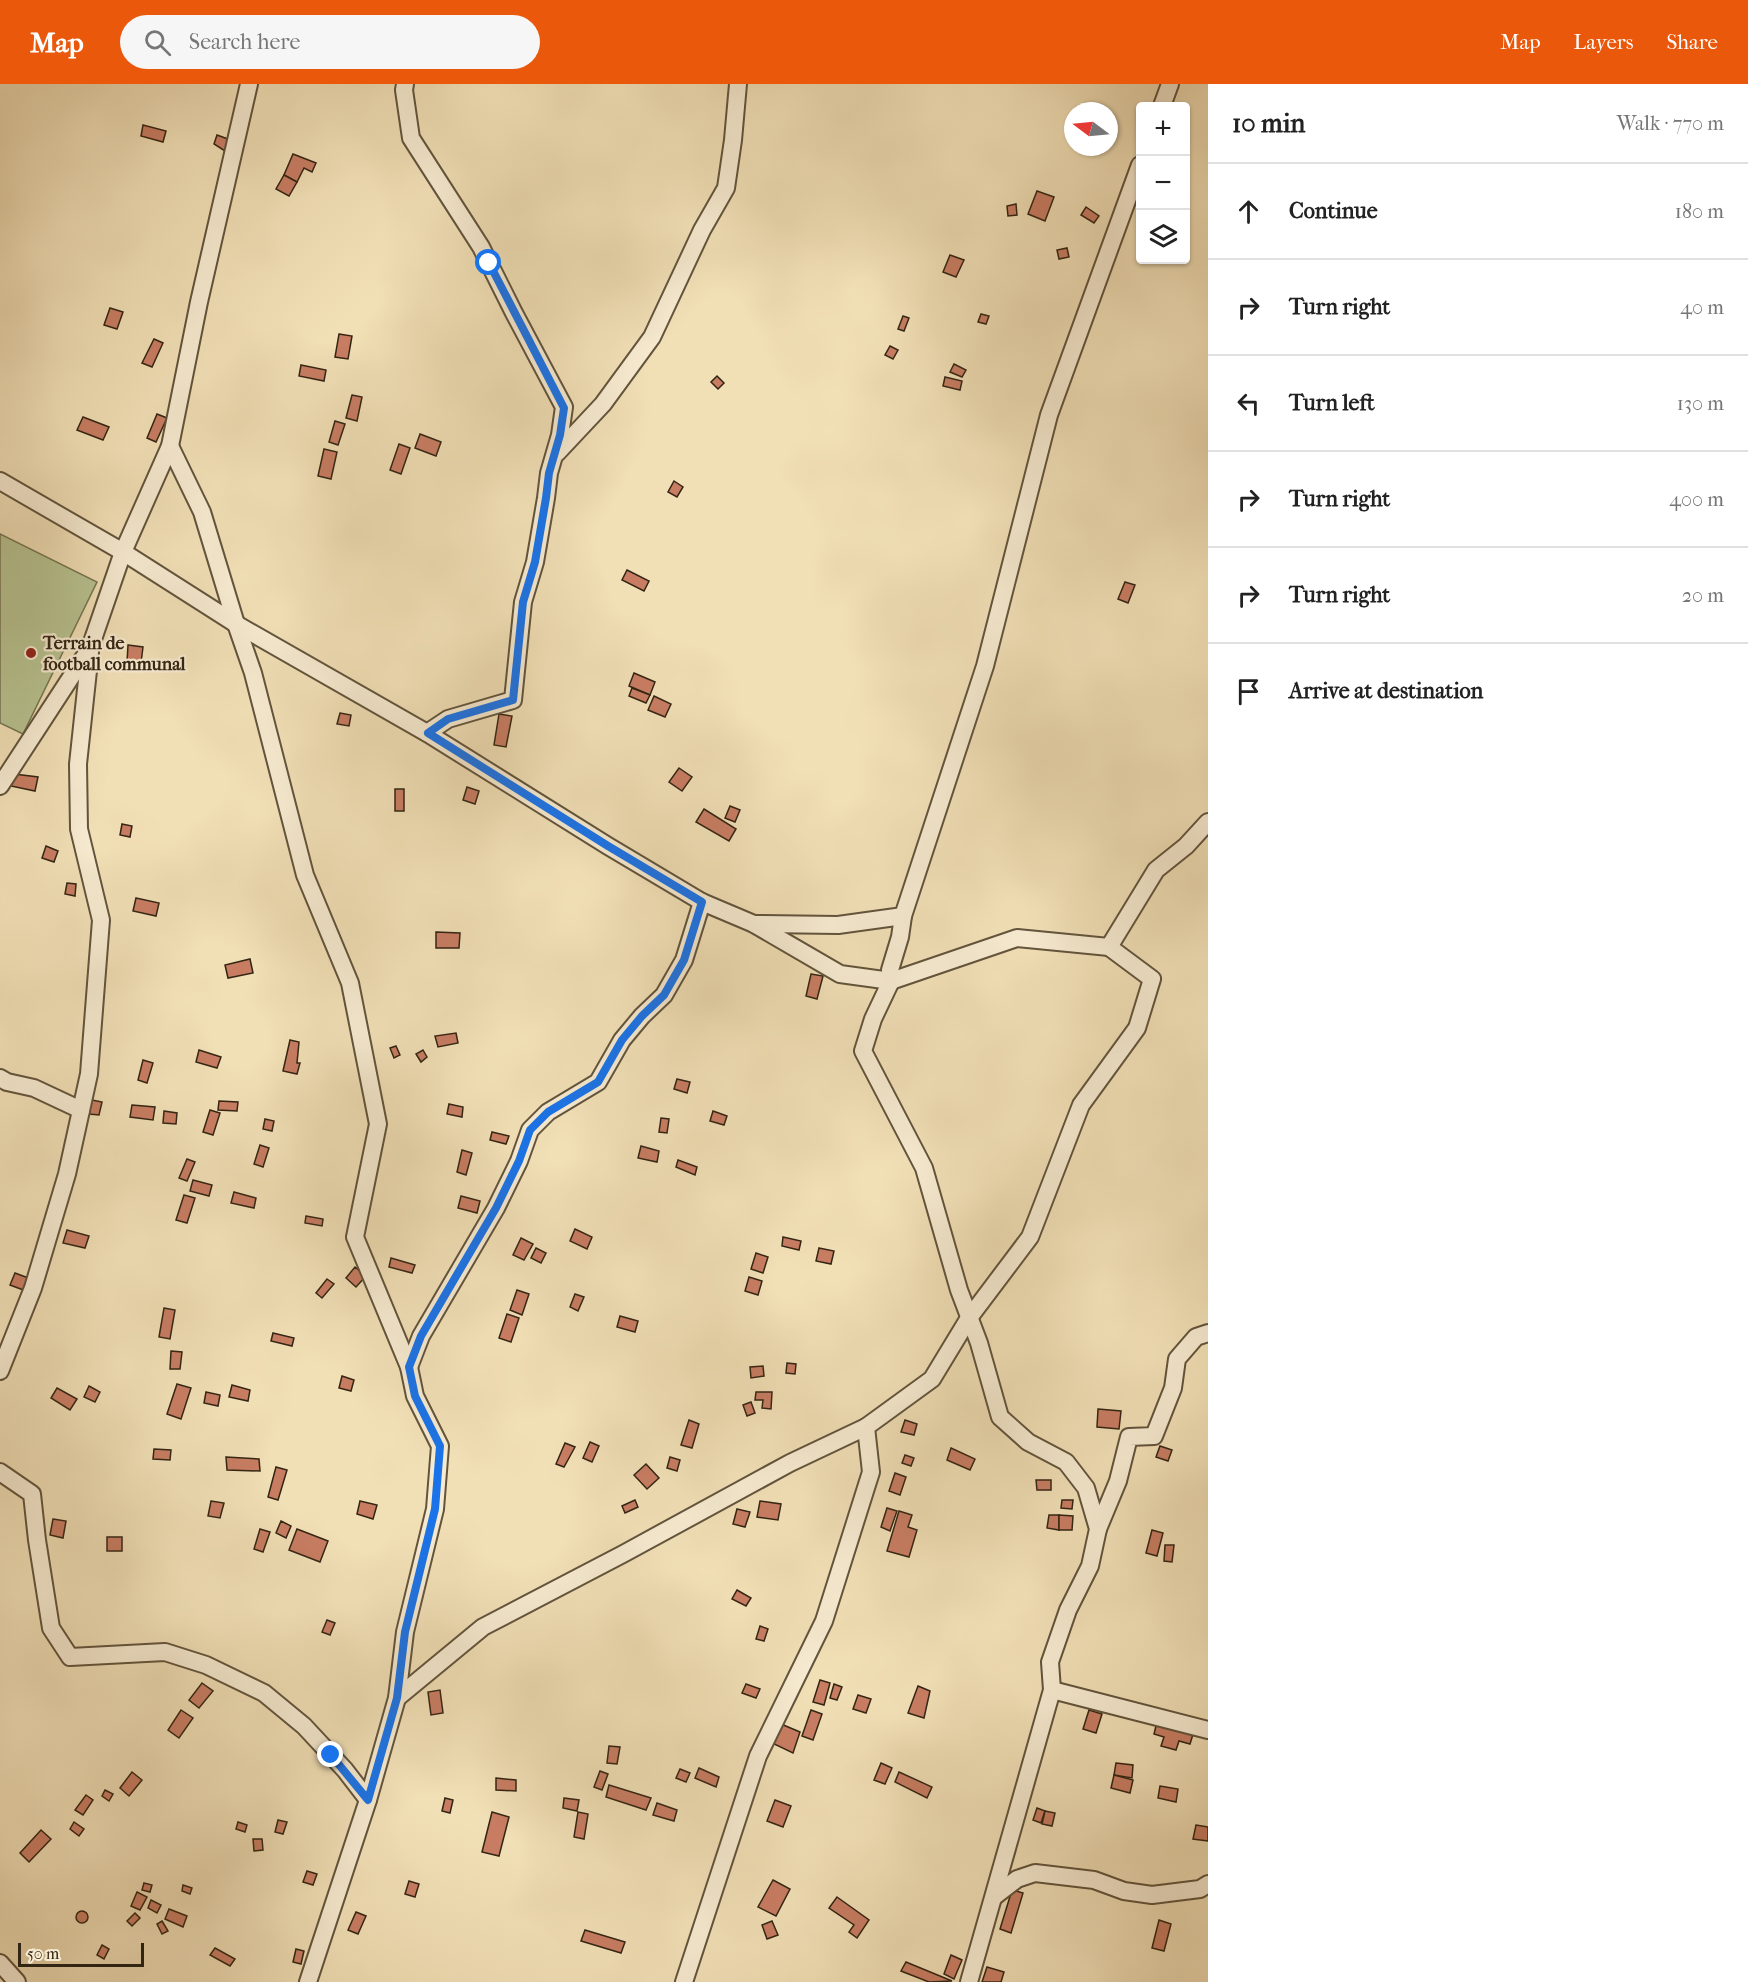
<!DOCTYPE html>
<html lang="en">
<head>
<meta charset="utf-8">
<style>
	:root { --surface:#fff; --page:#f6f6f6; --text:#222; --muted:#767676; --line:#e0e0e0; --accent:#ea580c }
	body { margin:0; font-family:"IM FELL French Canon",serif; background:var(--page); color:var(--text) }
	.controls { position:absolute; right:18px; top:18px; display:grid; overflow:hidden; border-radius:6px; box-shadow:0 2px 4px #0004 }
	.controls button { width:54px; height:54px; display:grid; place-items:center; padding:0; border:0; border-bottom:2px solid var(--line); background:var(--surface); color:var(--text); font:30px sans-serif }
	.compass { position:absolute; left:1064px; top:18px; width:54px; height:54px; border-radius:50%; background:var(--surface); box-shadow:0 2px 4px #0004; rotate:286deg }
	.scale { position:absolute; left:18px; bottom:15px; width:126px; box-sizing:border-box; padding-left:6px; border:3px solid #332513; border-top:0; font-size:16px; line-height:21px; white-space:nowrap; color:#332513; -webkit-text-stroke:4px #f6ead0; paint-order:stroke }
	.stop { position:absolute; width:18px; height:18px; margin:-14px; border:4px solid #1a73e8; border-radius:50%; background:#fff }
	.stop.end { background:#1a73e8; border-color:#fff; box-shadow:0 2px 6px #0008 }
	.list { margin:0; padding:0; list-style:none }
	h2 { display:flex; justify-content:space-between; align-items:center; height:78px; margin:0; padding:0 24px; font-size:26px }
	h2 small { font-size:20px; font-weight:400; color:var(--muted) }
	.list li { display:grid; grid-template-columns:39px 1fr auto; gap:18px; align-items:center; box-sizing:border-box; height:96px; padding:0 24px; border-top:2px solid var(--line) }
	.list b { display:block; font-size:22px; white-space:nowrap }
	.list em { font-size:20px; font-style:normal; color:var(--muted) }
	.icon { flex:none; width:33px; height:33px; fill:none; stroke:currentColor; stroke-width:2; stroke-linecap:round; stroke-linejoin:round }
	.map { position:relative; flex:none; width:1208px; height:1898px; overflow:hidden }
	header { display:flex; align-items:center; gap:36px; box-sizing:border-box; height:84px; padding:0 30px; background:var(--accent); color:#fff }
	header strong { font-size:28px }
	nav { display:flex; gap:33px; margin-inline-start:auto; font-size:21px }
	.search { width:420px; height:54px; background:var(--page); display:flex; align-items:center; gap:15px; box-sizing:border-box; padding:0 21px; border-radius:33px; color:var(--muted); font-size:22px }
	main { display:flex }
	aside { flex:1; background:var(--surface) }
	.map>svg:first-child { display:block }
	.green { fill:#b7c290; stroke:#757452; stroke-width:1.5 }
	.building { fill:#c87d63; stroke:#332513; stroke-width:1.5 }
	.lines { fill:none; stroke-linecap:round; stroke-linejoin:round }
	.minor-casing { stroke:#62543c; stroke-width:20 }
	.minor { stroke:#f6ead0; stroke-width:16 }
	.route { stroke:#1a73e8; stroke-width:8 }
	.poi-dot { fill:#8f2418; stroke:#f6ead0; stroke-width:2 }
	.labels { text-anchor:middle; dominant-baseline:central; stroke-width:4.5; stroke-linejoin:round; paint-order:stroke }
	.poi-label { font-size:18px; font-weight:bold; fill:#332513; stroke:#f6ead0; text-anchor:start }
</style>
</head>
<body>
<header>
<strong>Map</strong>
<div class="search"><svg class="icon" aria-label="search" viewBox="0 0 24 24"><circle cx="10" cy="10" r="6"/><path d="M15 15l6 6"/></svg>Search here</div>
<nav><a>Map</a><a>Layers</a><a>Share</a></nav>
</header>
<main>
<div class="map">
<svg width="1208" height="1898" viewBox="0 0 1208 1898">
	<rect width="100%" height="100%" fill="#f1dfb6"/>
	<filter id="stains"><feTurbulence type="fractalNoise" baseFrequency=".00333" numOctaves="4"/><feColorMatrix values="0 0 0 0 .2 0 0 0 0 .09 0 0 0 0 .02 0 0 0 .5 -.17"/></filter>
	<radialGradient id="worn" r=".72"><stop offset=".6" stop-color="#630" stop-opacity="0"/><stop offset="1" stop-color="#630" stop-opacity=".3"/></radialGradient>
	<!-- green -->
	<path class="green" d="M0,450L97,498L23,650L0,639Z"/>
	<!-- building -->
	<g class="building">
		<path d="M143,41L166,47L163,58L141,52Z"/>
		<path d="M217,51L228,55L225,67L214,60Z"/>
		<path d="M293,70L316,79L312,88L304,84L297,98L284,91Z"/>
		<path d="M284,91L297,98L289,112L276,105Z"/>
		<path d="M1037,107L1054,113L1045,137L1028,130Z"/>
		<path d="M1016,120L1017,131L1008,132L1007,122Z"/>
		<path d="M1086,123L1099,132L1094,139L1081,131Z"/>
		<path d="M1067,164L1069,173L1059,175L1057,166Z"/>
		<path d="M950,171L964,176L956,193L943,188Z"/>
		<path d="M110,224L123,228L117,245L104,241Z"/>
		<path d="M981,230L989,232L986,240L978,238Z"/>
		<path d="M903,232L909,234L904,247L898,245Z"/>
		<path d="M339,250L352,252L348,275L335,273Z"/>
		<path d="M154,255L163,259L152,283L142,279Z"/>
		<path d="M890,262L898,266L893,275L885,271Z"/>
		<path d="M954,280L966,286L962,293L950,288Z"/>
		<path d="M301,281L326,286L324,297L299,292Z"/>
		<path d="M717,292L724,299L718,305L711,298Z"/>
		<path d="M945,293L962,297L960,306L943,302Z"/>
		<path d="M352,311L362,313L357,337L346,334Z"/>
		<path d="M157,330L167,334L156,358L147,354Z"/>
		<path d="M83,333L109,343L103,356L77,346Z"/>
		<path d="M335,337L345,340L338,361L329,358Z"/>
		<path d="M420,350L441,358L436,372L415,364Z"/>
		<path d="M399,360L410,364L401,390L390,386Z"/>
		<path d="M324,365L337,368L331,395L318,392Z"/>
		<path d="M674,397L683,403L677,413L668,408Z"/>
		<path d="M627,486L649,497L644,507L622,496Z"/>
		<path d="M1125,498L1135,501L1128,519L1118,515Z"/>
		<path d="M128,561L143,563L141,579L127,578Z"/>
		<path d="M634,589L655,598L650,611L629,602Z"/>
		<path d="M632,604L650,611L646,619L629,612Z"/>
		<path d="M654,612L671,620L665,633L648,626Z"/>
		<path d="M340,629L351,631L349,642L337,640Z"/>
		<path d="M499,630L512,632L506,663L494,661Z"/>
		<path d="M679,684L692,693L682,707L669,698Z"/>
		<path d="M14,690L38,693L35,707L11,702Z"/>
		<path d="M467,703L479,707L475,720L463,716Z"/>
		<rect x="395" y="705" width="9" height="22"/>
		<path d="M730,722L740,726L735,738L725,734Z"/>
		<path d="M704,725L736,745L729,757L696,738Z"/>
		<path d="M122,740L132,742L130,753L120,751Z"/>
		<path d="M46,762L58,767L54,778L42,774Z"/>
		<path d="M67,799L76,800L75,812L65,810Z"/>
		<path d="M136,814L159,819L156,832L133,827Z"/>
		<path d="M436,848L460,849L459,864H436Z"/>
		<path d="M250,875L253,889L228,894L225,881Z"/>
		<path d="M811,890L823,892L817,915L806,912Z"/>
		<path d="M456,949L458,959L438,963L435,952Z"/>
		<path d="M290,956L299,958L297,979H300L297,990L283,987Z"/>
		<path d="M396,962L400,971L394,974L390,964Z"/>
		<path d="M199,966L221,973L217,984L196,978Z"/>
		<path d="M423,966L427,973L421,978L416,970Z"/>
		<path d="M143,976L153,979L147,999L138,996Z"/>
		<path d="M677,995L690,998L687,1009L674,1005Z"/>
		<path d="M92,1016L102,1018L99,1031L89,1030Z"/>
		<path d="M219,1017L238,1018L237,1027L218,1026Z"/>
		<path d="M449,1020L463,1023L462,1033L447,1030Z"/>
		<path d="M132,1021L155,1023L153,1036L130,1033Z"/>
		<path d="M210,1026L220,1029L213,1051L203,1048Z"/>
		<path d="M164,1027L177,1029L176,1040L163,1039Z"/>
		<path d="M713,1027L727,1032L724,1041L710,1037Z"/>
		<path d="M661,1034L669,1035L667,1049L659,1048Z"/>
		<path d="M265,1035L274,1037L272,1047L263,1045Z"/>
		<path d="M492,1048L509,1052L506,1060L490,1056Z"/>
		<path d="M260,1061L269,1064L263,1083L254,1080Z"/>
		<path d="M641,1062L659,1067L657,1078L638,1074Z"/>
		<path d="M462,1066L472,1069L466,1091L457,1088Z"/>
		<path d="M187,1075L195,1078L187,1097L179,1094Z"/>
		<path d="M678,1076L697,1083L695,1091L676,1083Z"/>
		<path d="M193,1096L212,1101L209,1112L190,1107Z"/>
		<path d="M234,1108L256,1114L254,1124L231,1119Z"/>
		<path d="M184,1111L195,1114L187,1139L176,1136Z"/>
		<path d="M461,1112L480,1117L477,1129L458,1124Z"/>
		<path d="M306,1132L323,1135L322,1142L305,1139Z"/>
		<path d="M575,1145L592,1153L587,1165L570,1157Z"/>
		<path d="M67,1146L89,1152L85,1164L63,1159Z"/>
		<path d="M783,1153L801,1157L799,1166L782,1162Z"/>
		<path d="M521,1154L533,1160L524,1176L513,1171Z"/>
		<path d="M536,1164L546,1169L541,1179L531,1174Z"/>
		<path d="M819,1164L834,1167L831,1180L816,1177Z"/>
		<path d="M756,1169L768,1173L763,1189L751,1185Z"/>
		<path d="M391,1174L415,1181L412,1189L389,1183Z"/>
		<path d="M355,1183L366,1192L356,1203L346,1194Z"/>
		<path d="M15,1189L31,1195L26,1207L10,1201Z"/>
		<path d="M749,1193L762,1197L758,1211L745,1207Z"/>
		<path d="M327,1195L334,1200L322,1214L316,1209Z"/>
		<path d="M517,1206L529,1210L522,1231L510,1226Z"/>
		<path d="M575,1210L584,1213L578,1227L570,1223Z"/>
		<path d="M164,1224L175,1226L170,1255L159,1253Z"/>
		<path d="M507,1230L519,1234L511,1258L499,1254Z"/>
		<path d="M620,1232L638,1237L635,1248L617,1243Z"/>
		<path d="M273,1249L294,1254L292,1262L271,1257Z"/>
		<path d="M171,1267L182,1268L180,1285H170Z"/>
		<path d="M787,1279L796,1280L795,1290L786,1289Z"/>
		<path d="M763,1282L764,1292L751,1294L750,1283Z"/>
		<path d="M342,1292L354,1296L351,1307L339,1304Z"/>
		<path d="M177,1300L191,1304L181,1335L167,1330Z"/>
		<path d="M232,1301L250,1306L248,1317L229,1313Z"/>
		<path d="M89,1302L100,1308L95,1318L84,1313Z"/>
		<path d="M57,1304L77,1315L70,1326L51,1314Z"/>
		<path d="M206,1308L220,1311L218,1322L204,1319Z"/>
		<path d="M756,1308H772L771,1325L762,1324L763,1316H755Z"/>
		<path d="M751,1318L755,1329L747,1332L743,1321Z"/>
		<path d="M1098,1325L1121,1327L1119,1345L1097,1343Z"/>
		<path d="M689,1336L699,1340L692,1364L681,1361Z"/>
		<path d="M905,1336L917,1340L914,1351L901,1348Z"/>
		<path d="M590,1358L599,1362L592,1378L583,1374Z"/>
		<path d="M565,1359L575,1363L564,1383L556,1380Z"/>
		<path d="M1160,1362L1172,1366L1168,1377L1156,1373Z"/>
		<path d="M951,1364L975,1375L970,1386L947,1376Z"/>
		<path d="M154,1365L171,1366L170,1376L153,1375Z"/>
		<path d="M905,1371L914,1374L911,1382L902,1379Z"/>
		<path d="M226,1373L259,1375L260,1387L227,1386Z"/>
		<path d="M670,1373L680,1376L677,1387L667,1384Z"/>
		<path d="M646,1380L659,1394L647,1405L634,1391Z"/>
		<path d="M276,1383L287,1386L278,1416L268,1413Z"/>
		<path d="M895,1389L906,1393L900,1411L889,1407Z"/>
		<path d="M1036,1396H1051V1406H1037Z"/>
		<path d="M635,1416L638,1423L625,1429L622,1422Z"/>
		<path d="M1062,1416H1073L1072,1425L1061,1424Z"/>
		<path d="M211,1417L224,1419L220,1434L208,1432Z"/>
		<path d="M360,1417L377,1421L373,1435L357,1430Z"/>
		<path d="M760,1417L781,1420L778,1436L757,1433Z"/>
		<path d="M887,1424L897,1427L890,1447L881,1443Z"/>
		<path d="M737,1425L750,1428L745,1443L733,1440Z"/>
		<path d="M899,1427L912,1431L908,1443L917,1446L909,1473L887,1467Z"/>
		<path d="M1049,1431H1059V1446L1047,1444Z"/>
		<path d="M1059,1431L1073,1432L1072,1446H1059Z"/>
		<path d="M53,1435L66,1437L63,1454L50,1451Z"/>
		<path d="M281,1437L291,1442L286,1454L276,1449Z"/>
		<path d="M260,1445L270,1448L263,1468L254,1465Z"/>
		<path d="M297,1445L328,1457L320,1478L289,1466Z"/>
		<path d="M1152,1446L1163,1449L1157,1472L1146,1469Z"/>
		<rect x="107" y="1453" width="15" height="14"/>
		<path d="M1165,1461H1174L1172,1478L1164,1477Z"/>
		<path d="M737,1506L751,1514L746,1522L732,1515Z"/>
		<path d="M327,1536L335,1539L330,1551L322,1548Z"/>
		<path d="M760,1542L768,1545L764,1557L756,1555Z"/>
		<path d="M820,1596L830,1599L824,1621L813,1618Z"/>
		<path d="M202,1599L213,1607L199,1624L189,1616Z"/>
		<path d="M746,1600L760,1605L756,1614L742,1609Z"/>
		<path d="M834,1600L842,1603L837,1616L830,1614Z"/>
		<path d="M918,1602L930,1607L924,1634L908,1629Z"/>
		<path d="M440,1606L443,1629L431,1631L428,1608Z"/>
		<path d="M858,1611L871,1615L866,1629L853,1625Z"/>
		<path d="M181,1626L193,1634L179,1654L168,1646Z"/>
		<path d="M811,1626L822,1630L813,1656L802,1652Z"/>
		<path d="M1089,1626L1102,1630L1096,1649L1083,1645Z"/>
		<path d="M1157,1638L1194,1647L1190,1660L1179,1657L1176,1666L1161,1662L1164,1653L1154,1650Z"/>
		<path d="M781,1640L800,1648L793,1669L772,1659Z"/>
		<path d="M609,1662L620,1663L617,1680L607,1679Z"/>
		<path d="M881,1679L892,1684L885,1700L874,1696Z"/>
		<path d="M1116,1679L1133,1681L1132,1694L1114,1691Z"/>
		<path d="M699,1684L719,1693L716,1703L695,1694Z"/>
		<path d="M680,1685L690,1689L686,1698L676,1694Z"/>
		<path d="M600,1687L608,1690L602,1706L594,1703Z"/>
		<path d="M132,1688L142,1696L129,1712L120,1704Z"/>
		<path d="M899,1688L932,1703L927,1714L895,1698Z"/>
		<path d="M1114,1691L1133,1696L1130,1709L1111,1704Z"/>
		<path d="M496,1694L516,1696V1707L496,1706Z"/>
		<path d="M609,1701L651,1714L646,1726L606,1713Z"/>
		<path d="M1160,1702L1178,1705L1176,1718L1158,1714Z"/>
		<path d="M105,1706L113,1710L109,1717L102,1712Z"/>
		<path d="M86,1711L93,1716L83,1731L75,1726Z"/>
		<path d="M445,1714L453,1716L450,1729L442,1727Z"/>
		<path d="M564,1714L579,1716L577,1727L563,1724Z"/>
		<path d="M775,1716L791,1722L783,1743L767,1737Z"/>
		<path d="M657,1719L677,1726L674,1737L653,1731Z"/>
		<path d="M1037,1724L1045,1727L1041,1739L1033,1736Z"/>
		<path d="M1045,1727L1055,1729L1052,1742L1042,1740Z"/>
		<path d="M492,1728L509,1733L499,1772L482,1768Z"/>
		<path d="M578,1728L588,1730L584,1755L574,1753Z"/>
		<path d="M278,1736L287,1738L283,1750L275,1748Z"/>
		<path d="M74,1738L84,1745L79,1752L70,1745Z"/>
		<path d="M238,1738L247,1741L245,1748L236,1745Z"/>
		<path d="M1196,1741L1208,1743V1757L1193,1755Z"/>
		<path d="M41,1746L51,1755L29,1778L20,1769Z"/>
		<path d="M253,1755H262L263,1766L254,1767Z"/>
		<path d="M307,1787L317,1790L313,1801L303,1798Z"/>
		<path d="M773,1796L790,1805L776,1832L758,1823Z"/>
		<path d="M409,1797L419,1800L415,1813L405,1810Z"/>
		<path d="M144,1799L152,1801L150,1808L142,1806Z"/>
		<path d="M183,1801L192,1804L190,1810L182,1807Z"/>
		<path d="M1012,1806L1023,1809L1011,1849L1000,1845Z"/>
		<path d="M137,1808L147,1813L140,1826L131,1822Z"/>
		<path d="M837,1813L869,1836L857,1854L849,1848L854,1841L829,1824Z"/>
		<path d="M151,1816L161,1821L157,1829L148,1824Z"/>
		<path d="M169,1825L187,1832L183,1843L165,1835Z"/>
		<circle cx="82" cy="1833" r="6"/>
		<path d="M356,1828L366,1832L358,1850L348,1846Z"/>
		<path d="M135,1829L140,1834L132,1842L127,1837Z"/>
		<path d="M1159,1836L1171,1840L1164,1867L1152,1864Z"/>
		<path d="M162,1837L168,1847L162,1850L157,1840Z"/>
		<path d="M772,1837L778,1851L767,1855L762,1841Z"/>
		<path d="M585,1846L625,1858L621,1869L581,1857Z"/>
		<path d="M102,1861L109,1865L104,1875L97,1871Z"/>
		<path d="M215,1864L235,1875L230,1882L210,1871Z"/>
		<path d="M296,1865L304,1867L301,1880L293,1878Z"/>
		<path d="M951,1871L962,1876L954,1895L944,1890Z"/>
		<path d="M906,1878L952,1897L929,1898L901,1887Z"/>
		<path d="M987,1883L1004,1888L1001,1898H982Z"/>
	</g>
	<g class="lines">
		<defs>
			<g id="minor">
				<path d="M405,0L404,6L411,54L481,163L514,229L564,323L560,351L549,389L546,414L535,478L523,518L513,616L448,635L427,649"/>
				<path d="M1162,22L1170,0"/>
				<path d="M170,362L202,428L236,540L253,589L305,791L350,899L378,1040L355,1153L409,1283L415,1312L440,1362L435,1425L405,1548L397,1614L368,1716L308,1898"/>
				<path d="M557,369L603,320L652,253L702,146L726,104L733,56L738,0"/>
				<path d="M0,397L123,468L236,540L427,649L608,762L702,818L754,840L840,890L891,897L1017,854L1109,863L1156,786L1186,762L1208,738"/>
				<path d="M0,702L90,564L123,468L170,362L199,218L249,0"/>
				<path d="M903,832L900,853L890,886L891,897L873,935L863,967L924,1084L959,1206L979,1259L1000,1333L1028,1358L1066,1378L1086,1404L1098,1445L1090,1482L1068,1526L1050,1578L1052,1606L969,1898"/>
				<path d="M754,840L838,841L903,832L985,582L1049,331L1140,81"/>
				<path d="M0,994L7,998L34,1004L81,1026"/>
				<path d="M409,1283L421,1252L496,1124L519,1077L530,1046L548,1028L598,998L622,956L642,932L664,911L684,876L702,818"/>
				<path d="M0,1287L33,1204L67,1090L89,990L101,836L79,745L78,680L90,568"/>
				<path d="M0,1388L32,1410L37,1456L51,1544L70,1573L165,1568L206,1581L264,1609L304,1642L345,1686L368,1716"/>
				<path d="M1098,1445L1118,1397L1129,1353L1154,1352L1173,1304L1177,1275L1196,1253L1208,1249"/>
				<path d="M1052,1606L1208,1646"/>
				<path d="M397,1614L483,1543L623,1470L790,1379L866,1343"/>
				<path d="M995,1812L1017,1795L1035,1789L1094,1796L1124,1807L1152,1811L1200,1805L1208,1800"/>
				<path d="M0,1879L17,1898"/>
				<path d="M684,1898L758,1672L824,1537L871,1388L866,1343L932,1295L969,1234L1030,1153L1081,1021L1137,944L1152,895L1109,863"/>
			</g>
		</defs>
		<!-- minor casing -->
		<use href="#minor" class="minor-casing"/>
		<!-- minor -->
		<use href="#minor" class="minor"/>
	</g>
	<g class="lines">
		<!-- route -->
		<path class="route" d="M331,1671L368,1716L397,1614L405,1548L435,1425L440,1362L415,1312L409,1283L421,1252L496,1124L519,1077L530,1046L548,1028L598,998L622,956L642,932L664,911L684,876L702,818L608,762L428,649L448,635L513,616L523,518L535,478L546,414L549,389L560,351L564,324L489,179"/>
	</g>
	<!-- markers -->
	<circle class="poi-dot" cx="31" cy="569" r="6"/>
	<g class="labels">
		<!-- poi labels -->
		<g class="poi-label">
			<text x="43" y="559">Terrain de<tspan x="43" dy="21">football communal</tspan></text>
		</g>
	</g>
	<rect width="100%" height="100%" filter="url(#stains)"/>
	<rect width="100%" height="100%" fill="url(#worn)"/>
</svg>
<div class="controls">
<button>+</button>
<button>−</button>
<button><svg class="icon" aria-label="layers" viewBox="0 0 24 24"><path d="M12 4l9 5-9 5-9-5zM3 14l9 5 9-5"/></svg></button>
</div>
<svg class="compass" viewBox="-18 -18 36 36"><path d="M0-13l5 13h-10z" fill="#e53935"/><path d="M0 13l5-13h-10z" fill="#767676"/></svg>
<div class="scale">50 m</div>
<div class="stop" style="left:489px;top:179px"></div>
<div class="stop end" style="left:331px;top:1671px"></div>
</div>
<aside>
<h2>10 min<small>Walk · 770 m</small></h2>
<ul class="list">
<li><svg class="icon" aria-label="ahead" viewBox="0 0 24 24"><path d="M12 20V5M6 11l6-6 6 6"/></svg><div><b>Continue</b></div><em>180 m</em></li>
<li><svg class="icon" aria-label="right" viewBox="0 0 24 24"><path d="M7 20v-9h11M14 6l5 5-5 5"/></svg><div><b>Turn right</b></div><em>40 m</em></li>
<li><svg class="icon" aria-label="left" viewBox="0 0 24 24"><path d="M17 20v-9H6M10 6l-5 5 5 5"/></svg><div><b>Turn left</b></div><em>130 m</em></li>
<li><svg class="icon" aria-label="right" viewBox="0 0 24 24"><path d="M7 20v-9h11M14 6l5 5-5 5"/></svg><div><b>Turn right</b></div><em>400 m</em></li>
<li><svg class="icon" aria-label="right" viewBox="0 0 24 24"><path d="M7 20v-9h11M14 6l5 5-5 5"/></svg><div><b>Turn right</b></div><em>20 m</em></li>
<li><svg class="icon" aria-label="arrive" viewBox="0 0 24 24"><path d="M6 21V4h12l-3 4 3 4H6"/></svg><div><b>Arrive at destination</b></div></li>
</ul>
</aside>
</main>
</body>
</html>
